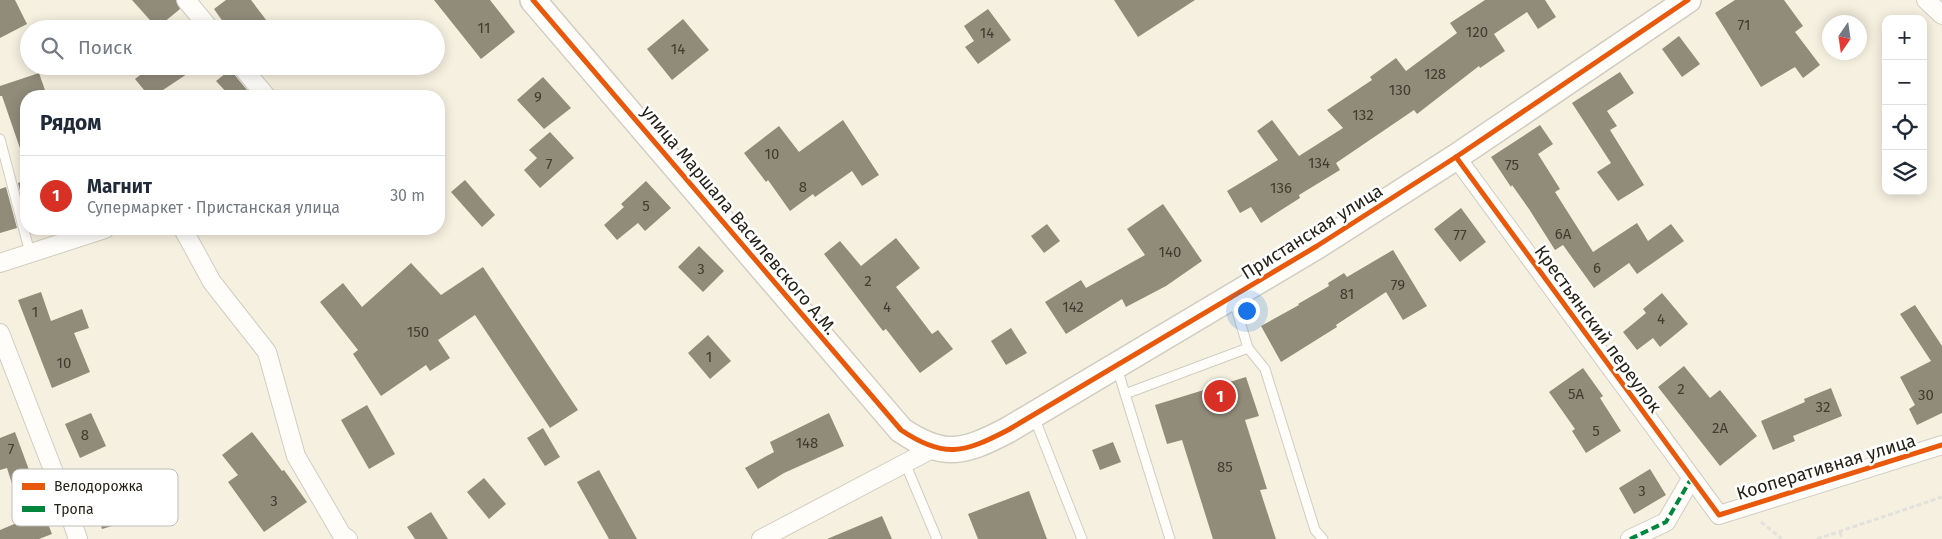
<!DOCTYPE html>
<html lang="ru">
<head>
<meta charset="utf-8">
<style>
	:root { --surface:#fff; --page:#f6f6f7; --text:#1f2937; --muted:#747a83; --line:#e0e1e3; --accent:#d93025 }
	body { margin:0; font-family:"Fira Sans",sans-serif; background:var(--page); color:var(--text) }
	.controls { position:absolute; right:15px; top:15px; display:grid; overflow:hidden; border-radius:10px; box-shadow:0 2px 12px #0003 }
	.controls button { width:45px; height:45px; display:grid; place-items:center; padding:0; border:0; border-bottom:1px solid var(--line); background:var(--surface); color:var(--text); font:25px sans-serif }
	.compass { position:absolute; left:1822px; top:15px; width:45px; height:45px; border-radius:50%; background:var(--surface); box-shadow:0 2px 12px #0003; rotate:193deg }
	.you { position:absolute; left:1246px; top:310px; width:18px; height:18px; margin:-12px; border:4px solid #fff; border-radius:50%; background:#1a73e8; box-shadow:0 0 0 8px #1a73e833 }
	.badge { display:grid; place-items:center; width:32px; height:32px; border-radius:50%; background:var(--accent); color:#fff; font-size:16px; font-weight:700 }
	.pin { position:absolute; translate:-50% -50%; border:2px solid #fff; box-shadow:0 1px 5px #0006 }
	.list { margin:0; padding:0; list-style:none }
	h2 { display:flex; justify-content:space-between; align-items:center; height:65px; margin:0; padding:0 20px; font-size:21px }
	h2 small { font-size:16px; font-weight:400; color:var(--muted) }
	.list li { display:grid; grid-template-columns:32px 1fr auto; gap:15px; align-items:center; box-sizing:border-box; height:80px; padding:0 20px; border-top:1px solid var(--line) }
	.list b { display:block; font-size:19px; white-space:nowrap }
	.list p { margin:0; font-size:16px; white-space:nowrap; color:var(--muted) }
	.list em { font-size:16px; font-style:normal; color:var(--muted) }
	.icon { flex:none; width:28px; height:28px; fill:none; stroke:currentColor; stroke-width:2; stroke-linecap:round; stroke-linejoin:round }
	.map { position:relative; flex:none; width:1942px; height:539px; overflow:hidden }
	.search { position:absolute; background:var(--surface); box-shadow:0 2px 12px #0003; left:20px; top:20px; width:425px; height:55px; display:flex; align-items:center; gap:12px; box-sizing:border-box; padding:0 18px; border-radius:28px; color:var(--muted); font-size:19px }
	.panel { position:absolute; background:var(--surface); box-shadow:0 2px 12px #0003; left:20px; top:90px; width:425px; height:145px; border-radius:20px }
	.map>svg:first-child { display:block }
	.building { fill:#918b7a }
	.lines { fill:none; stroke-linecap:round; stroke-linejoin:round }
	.lane-casing { stroke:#d2cdc1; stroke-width:11 }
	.street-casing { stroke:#d2cdc1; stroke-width:20 }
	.secondary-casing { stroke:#d2cdc1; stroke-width:28 }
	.path { stroke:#e2e1dc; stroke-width:3; stroke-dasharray:5 2.5; stroke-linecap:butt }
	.lane { stroke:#fefdfa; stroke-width:9 }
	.street { stroke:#fefdfa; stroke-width:18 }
	.secondary { stroke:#fefdfa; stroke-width:25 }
	.quiet { stroke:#00873e; stroke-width:4; stroke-dasharray:8 4; stroke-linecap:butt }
	.cycleway-casing { stroke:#fff; stroke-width:8 }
	.cycleway { stroke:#e8590c; stroke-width:5 }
	.labels { text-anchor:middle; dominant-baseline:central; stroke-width:5; stroke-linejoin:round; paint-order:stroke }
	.number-label { font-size:15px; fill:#413c30 }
	.street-label { font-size:18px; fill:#262218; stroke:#fff }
	.key { fill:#fff; stroke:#bebdba; stroke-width:1 }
	.key-label { font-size:14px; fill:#262218 }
</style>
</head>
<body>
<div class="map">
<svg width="1942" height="539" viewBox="0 0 1942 539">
	<rect width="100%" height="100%" fill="#f6f0e0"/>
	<!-- building -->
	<g class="building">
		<path d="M0,0H15L27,24L0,38Z"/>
		<path d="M132,0H176L180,9L157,28Z"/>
		<path d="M226,0H251L273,29H228L214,9Z"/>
		<path d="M434,0H490L515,32L481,59Z"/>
		<path d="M1114,0H1195L1138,37Z"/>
		<path d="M1485,0H1545L1556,17L1538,29L1527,12L1494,34L1505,51L1480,68L1479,66L1417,114L1414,110L1336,163L1340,170L1299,195L1300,198L1278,212L1261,223L1251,207L1240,213L1227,191L1278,160L1257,131L1272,120L1299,156L1343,128L1327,110L1372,80L1370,77L1396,58L1406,71L1457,33L1450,23Z"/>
		<path d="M1735,0H1784L1803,26L1795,32L1820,65L1803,78L1795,67L1761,87L1715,13Z"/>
		<path d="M988,9L1011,40L978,64L965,47L974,41L964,26Z"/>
		<path d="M683,19L709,50L672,80L647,49Z"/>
		<path d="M1679,36L1700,64L1682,77L1662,49Z"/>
		<path d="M152,66H199L154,96H149L135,79Z"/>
		<path d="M231,69L233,73L252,96H230L216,81Z"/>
		<path d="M1620,72L1634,93L1607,111L1617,126L1610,130L1644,185L1618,201L1597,172L1611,163L1572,103Z"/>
		<path d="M39,73L47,96H26V156L23,157L2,96H0V86Z"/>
		<path d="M543,77L571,108L544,129L517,100Z"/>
		<path d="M843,120L879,175L862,186L852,171L815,197L813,194L790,211L768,180L766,182L744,153L779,126L799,152Z"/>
		<path d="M1540,125L1553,144L1538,154L1560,189L1555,192L1593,252L1637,223L1648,241L1671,224L1684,241L1637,274L1629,263L1594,288L1563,245L1555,250L1529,209L1512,185L1511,187L1491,157Z"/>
		<path d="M550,132L574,158L540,188L524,170L537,158L529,150Z"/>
		<path d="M26,180V214L18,183Z"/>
		<path d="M465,180L495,215L482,227L451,192Z"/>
		<path d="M646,181L671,208L645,231L638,223L617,240L604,225L624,207L621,204Z"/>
		<path d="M6,187L17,228L0,233V189Z"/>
		<path d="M1163,204L1202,261L1166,286L1126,307L1122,299L1066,334L1045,302L1081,280L1086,288L1145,255L1127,229Z"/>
		<path d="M1461,208L1486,242L1460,262L1434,229Z"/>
		<path d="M1047,224L1060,241L1044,253L1031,236Z"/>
		<path d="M896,238L920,268L896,287L932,334L938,330L953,349L920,373L886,329L883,331L824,254L840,241L861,266Z"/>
		<path d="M699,246L724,271L703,292L678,267Z"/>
		<path d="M1393,250L1427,306L1403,320L1386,292L1336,325L1337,327L1281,362L1261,326L1299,305L1298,304L1329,286L1328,283L1344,273L1347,277Z"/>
		<path d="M411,263L441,295L483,267L578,410L550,428L475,315L438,340L450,358L430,371L426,365L381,396L353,354L358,350L320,302L343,283L362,307Z"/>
		<path d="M41,292L51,321L82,309L89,328L74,333L90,372L52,388L18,300Z"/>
		<path d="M1662,293L1688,324L1660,347L1653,338L1637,350L1623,332L1646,313L1643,309Z"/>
		<path d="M1915,305L1942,346V413L1917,425L1909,409L1915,405L1900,377L1931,361L1900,314Z"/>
		<path d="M1011,328L1027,353L1006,365L991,341Z"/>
		<path d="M708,335L731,361L710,379L688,353Z"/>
		<path d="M1684,366L1710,398L1720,390L1757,436L1720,466L1658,387Z"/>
		<path d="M1583,368L1603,396L1600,398L1621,431L1586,453L1572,431L1575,429L1549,392Z"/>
		<path d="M1246,377L1259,416L1245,420L1267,489L1260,490L1276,539H1213L1182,440L1167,444L1155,405Z"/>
		<path d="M1831,388L1842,416L1793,436L1795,441L1773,450L1761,421L1805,402L1804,399Z"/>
		<path d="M367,405L395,454L369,469L341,420Z"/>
		<path d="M91,413L106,446L80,458L65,424Z"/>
		<path d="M829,413L844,446L784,473L758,489L745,468L774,452L770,442Z"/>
		<path d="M543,428L560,457L545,466L527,438Z"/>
		<path d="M15,432L32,478L13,487L7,468L0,470V438Z"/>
		<path d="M252,432L282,471L284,470L307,502L264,532L228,482L238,475L222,455Z"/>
		<path d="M1113,442L1121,462L1100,470L1092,450Z"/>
		<path d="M1650,469L1666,495L1634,514L1619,488Z"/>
		<path d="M599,470L637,539H609L577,482Z"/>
		<path d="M140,476L152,514L102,529L91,491Z"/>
		<path d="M484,478L506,504L489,519L467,492Z"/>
		<path d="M1029,491L1047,539H978L968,514Z"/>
		<path d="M41,506L52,534L39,539H0V530L19,522L16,515Z"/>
		<path d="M431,512L448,539H415L407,527Z"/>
		<path d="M882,516L892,539H827Z"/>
	</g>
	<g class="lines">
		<defs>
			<g id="lane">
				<path d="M0,139L30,253"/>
				<path d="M1233,298L1248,348L1265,369L1315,530L1323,539"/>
				<path d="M1117,368L1170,539"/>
				<path d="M1125,394L1248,348"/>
				<path d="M1034,417L1082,539"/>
				<path d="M905,463L937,539"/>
			</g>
			<g id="street">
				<path d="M186,0L210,29"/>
				<path d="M1926,0L1942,15"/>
				<path d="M241,66L266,96"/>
				<path d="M1456,157L1719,515L1942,445"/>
				<path d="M183,229L212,282L267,352L296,456L342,535L348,539"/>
				<path d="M0,263L105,229"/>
				<path d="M0,333L62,493L78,539"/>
				<path d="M761,539L934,448"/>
				<path d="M1630,539L1666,522L1691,479"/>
			</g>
			<path id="secondary" d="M533,0L901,430C944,459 964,453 1008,430L1317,246L1456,157L1688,0"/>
		</defs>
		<!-- lane casing -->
		<use href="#lane" class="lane-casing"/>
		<!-- street casing -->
		<use href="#street" class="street-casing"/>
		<!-- secondary casing -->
		<use href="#secondary" class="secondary-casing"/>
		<!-- path -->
		<g class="path">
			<path d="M1761,522L1782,539"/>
			<path d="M1840,532L1842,539"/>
			<path d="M1817,539L1942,497"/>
		</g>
		<!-- lane -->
		<use href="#lane" class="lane"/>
		<!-- street -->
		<use href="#street" class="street"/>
		<!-- secondary -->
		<use href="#secondary" class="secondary"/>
		<!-- quiet -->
		<path class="quiet" d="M1630,539L1666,522L1691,479"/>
		<defs>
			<g id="cycleway">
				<path d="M533,0L901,430C944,459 964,453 1008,430L1317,246L1456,157L1688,0"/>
				<path d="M1456,157L1719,515L1942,445"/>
			</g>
		</defs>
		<!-- cycleway casing -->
		<use href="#cycleway" class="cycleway-casing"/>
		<!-- cycleway -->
		<use href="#cycleway" class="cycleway"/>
	</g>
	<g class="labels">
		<!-- number labels -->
		<g class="number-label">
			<text x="1744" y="25">71</text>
			<text x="484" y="28">11</text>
			<text x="1477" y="32">120</text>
			<text x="987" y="33">14</text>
			<text x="678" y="49">14</text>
			<text x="1435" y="74">128</text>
			<text x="1400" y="90">130</text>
			<text x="538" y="97">9</text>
			<text x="1363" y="115">132</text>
			<text x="772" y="154">10</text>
			<text x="1319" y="163">134</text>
			<text x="549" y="164">7</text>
			<text x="1512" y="165">75</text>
			<text x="803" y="187">8</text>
			<text x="1281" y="188">136</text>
			<text x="646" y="206">5</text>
			<text x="1563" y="234">6А</text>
			<text x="1460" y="235">77</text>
			<text x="1170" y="252">140</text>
			<text x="1597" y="268">6</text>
			<text x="701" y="269">3</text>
			<text x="868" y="281">2</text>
			<text x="1398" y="285">79</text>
			<text x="1347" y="294">81</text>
			<text x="887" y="307">4</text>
			<text x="1073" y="307">142</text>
			<text x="35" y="312">1</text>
			<text x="1661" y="319">4</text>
			<text x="418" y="332">150</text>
			<text x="709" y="357">1</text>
			<text x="64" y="363">10</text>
			<text x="1681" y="389">2</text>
			<text x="1576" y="394">5А</text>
			<text x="1926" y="395">30</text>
			<text x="1823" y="407">32</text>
			<text x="1720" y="428">2А</text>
			<text x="1596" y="431">5</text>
			<text x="85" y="435">8</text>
			<text x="807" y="443">148</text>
			<text x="11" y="449">7</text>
			<text x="1225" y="467">85</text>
			<text x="1642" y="491">3</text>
			<text x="274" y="501">3</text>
		</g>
		<!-- street labels -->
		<g class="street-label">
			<text transform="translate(739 220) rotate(50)">улица Маршала Василевского А.М.</text>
			<text transform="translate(1312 232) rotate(-32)">Пристанская улица</text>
			<text transform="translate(1598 329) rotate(54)">Крестьянский переулок</text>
			<text transform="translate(1826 467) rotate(-17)">Кооперативная улица</text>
		</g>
	</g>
	<!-- legend -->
	<rect x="12" y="469" width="166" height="57" rx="8" class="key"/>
	<rect x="22" y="483" width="23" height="7" fill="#e8590c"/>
	<rect x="22" y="506" width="23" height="6" fill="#00873e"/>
	<g class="key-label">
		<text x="54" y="491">Велодорожка</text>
		<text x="54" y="514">Тропа</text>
	</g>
</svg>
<div class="controls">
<button>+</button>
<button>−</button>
<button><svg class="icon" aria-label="locate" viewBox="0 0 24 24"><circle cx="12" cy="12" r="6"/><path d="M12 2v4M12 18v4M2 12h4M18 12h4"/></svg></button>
<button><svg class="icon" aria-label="layers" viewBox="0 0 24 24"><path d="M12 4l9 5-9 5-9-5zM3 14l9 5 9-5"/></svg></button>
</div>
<svg class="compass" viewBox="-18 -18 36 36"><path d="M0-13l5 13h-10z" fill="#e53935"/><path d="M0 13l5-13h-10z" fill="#747a83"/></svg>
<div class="you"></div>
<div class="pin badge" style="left:1220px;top:396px">1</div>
<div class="search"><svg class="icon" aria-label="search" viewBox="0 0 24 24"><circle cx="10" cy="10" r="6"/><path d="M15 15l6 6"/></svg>Поиск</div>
<section class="panel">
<h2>Рядом<small></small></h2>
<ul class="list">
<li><span class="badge">1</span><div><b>Магнит</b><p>Супермаркет · Пристанская улица</p></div><em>30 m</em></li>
</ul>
</section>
</div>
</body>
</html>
